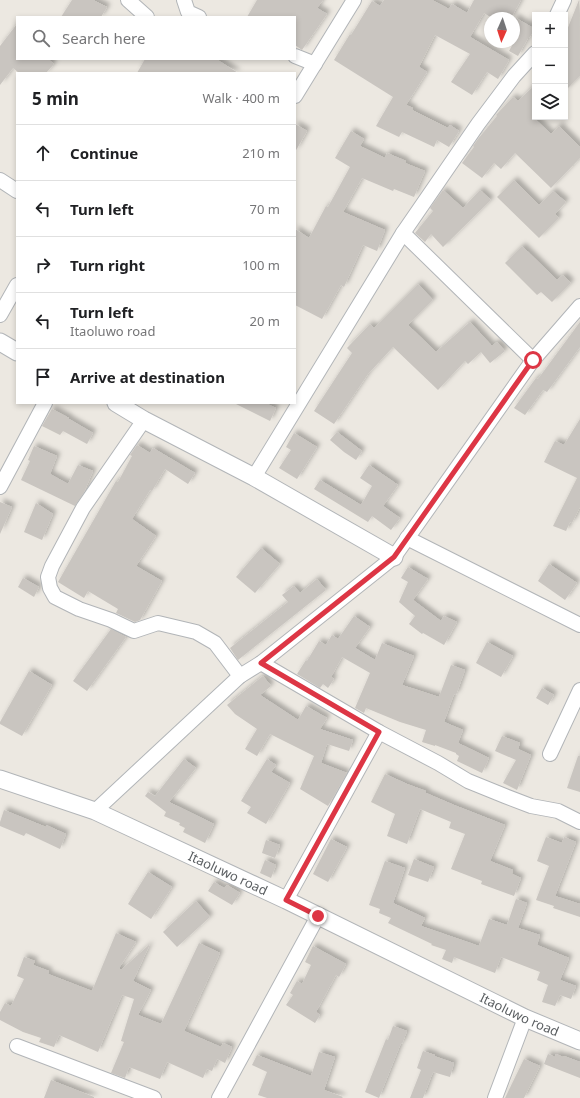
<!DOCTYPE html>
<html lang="en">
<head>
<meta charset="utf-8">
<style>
	:root { --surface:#fff; --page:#f2f2f2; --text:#202124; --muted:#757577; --line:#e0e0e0 }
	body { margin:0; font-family:"Noto Sans",sans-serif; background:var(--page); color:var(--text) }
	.controls { position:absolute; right:12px; top:12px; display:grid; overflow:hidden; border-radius:0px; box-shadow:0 2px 6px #0003 }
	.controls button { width:36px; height:36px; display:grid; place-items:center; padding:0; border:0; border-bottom:1px solid var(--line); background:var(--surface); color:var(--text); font:20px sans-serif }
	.compass { position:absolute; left:484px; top:12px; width:36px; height:36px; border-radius:50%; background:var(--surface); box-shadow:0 2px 6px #0003; rotate:183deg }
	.stop { position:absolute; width:12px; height:12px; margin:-9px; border:3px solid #dd3645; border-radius:50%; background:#fff }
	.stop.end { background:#dd3645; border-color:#fff; box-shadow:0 1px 4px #0008 }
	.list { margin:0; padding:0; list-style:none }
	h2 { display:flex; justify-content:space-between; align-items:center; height:52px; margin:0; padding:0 16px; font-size:17px }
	h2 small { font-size:13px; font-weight:400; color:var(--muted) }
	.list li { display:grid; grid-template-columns:26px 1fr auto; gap:12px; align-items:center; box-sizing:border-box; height:56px; padding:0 16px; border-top:1px solid var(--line) }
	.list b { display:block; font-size:15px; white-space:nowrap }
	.list p { margin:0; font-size:13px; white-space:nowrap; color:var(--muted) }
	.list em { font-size:13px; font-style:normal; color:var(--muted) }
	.icon { flex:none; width:22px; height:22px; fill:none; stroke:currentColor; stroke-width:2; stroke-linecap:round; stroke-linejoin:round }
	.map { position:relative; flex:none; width:580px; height:1098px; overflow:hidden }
	.search { position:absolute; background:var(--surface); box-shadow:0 2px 6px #0003; left:16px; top:16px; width:280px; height:44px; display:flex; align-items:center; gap:10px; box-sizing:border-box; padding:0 14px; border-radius:0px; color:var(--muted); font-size:15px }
	.panel { position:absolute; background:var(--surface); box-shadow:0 2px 6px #0003; left:16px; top:72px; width:280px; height:332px; border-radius:0px }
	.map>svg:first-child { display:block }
	.building { fill:#c9c5c0; filter:url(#shadow) }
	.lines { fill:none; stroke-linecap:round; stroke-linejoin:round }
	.minor-casing { stroke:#b2b5b8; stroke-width:16 }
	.tertiary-casing { stroke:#b2b5b8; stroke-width:19 }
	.minor { stroke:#fff; stroke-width:14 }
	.tertiary { stroke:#fff; stroke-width:17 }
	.route { stroke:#dd3645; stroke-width:5 }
	.labels { text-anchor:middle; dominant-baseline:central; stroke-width:3; stroke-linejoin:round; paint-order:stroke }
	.street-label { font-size:13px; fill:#5a5e61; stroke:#fff }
</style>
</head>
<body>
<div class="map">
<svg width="580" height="1098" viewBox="0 0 580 1098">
	<defs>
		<filter id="shadow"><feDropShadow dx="3.5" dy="-3.5" stdDeviation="2" flood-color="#0004"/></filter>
	</defs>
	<rect width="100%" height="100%" fill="#ece8e1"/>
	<!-- building -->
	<g class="building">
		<path d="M72,0H93L107,7L101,17H61Z"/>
		<path d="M257,0H323L317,8L327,14L302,50L295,45V17H247Z"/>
		<path d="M384,0H432L449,9L452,4L467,13L474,0H521L511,18H492L484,13L470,37L509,60L498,79L487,72L472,95L451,82L470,54L435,35L419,67L427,72L406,105L413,108L412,110L448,128L450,125L459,131L449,147L437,140L434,147L402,132L399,137L376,126L393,97L334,60L350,34L351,35L372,1L380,6Z"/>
		<path d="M579,0L580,76L565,91V35Z"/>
		<path d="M514,17L535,29L529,38H528L518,56L509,51L519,33L514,30Z"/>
		<path d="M17,24V59H48L54,64L46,73H19L13,68L0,85V46Z"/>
		<path d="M145,59H216L238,73H137Z"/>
		<path d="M535,85V119L551,134L559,126L580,147V158L551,188L515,153L501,169L494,163L482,178L462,163L474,147L473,146L478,139L497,116L496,115L513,97L518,101Z"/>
		<path d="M295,124L307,131L295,152Z"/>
		<path d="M351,131L364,139L360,146L385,158L387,153L406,161L405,163L425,171L414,197L394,189L393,191L362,178L343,212L385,230L377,251L363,245L344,287L341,285L322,319L295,305V229L309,238L326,206L328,207L350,167L335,158Z"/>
		<path d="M514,180L539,205L553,191L566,202L555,214L559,218L539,238L497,197Z"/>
		<path d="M443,190L463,208L480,190L491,200L443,247L431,234L425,242L415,233L433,211L430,208Z"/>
		<path d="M522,246L557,280L563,275L571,283L552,302L541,292L537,295L505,263Z"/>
		<path d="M418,284L433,300L408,325L436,352L470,322L492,346L497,342L505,351L490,363L481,352L468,364L465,361L438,390L393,347L368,374L334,424L314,411L352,353L347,348L370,324L374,328Z"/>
		<path d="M580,322V347L547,392L543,390L525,415L514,408L536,378L538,379Z"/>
		<path d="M234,403H265L276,408L270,421Z"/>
		<path d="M52,409L69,418V419L93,433L87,444L63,431L60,435L42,426Z"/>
		<path d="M580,419V507L572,523L570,522L566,531L553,526L577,478L544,462L555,441L564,445Z"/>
		<path d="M337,432L362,451L356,460L344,452L330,440Z"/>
		<path d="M294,433L317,447L297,479L279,468L291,450L286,447Z"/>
		<path d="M137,445L150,453L153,448L195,473L188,484L165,469L152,491L150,490L132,519L156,536L136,566L162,581L140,620L135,622L116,613L118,609L88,591L84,598L58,582L116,481L118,482L132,456L130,455Z"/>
		<path d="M34,446L57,456L50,474L68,484L78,465L93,471L84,492L75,506L21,480L30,461L28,460Z"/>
		<path d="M369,465L398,485L383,506L400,518L391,530L372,516L368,522L314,489L320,480L361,505L372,486L360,478Z"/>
		<path d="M0,502L12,507L0,534Z"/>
		<path d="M36,503L53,514L42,540L24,532Z"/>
		<path d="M261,548L280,564L255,593L236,577Z"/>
		<path d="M549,564L577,583L565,600L538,581Z"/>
		<path d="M408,567L428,579L413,600L441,621L444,616L457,622L444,645L423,633L422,634L409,624L415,616L399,602L408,582L401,578Z"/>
		<path d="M23,578L39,587L34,597L18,587Z"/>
		<path d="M317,579L326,590L238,660L230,648L288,602L282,595L294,586L300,593Z"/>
		<path d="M354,616L370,627L355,648L375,660L382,643L414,656L402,685L439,697L451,665L465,670L456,695L454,694L444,722L463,730L458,743L489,758L482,773L457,761L459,756L456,754V753L435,745V746L422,742L426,730L400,722L366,708L364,713L355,708L370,673L342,657L331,677L334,679L328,688L323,684L320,688L297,674L306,660L307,661L319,641L326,645L332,635L338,639Z"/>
		<path d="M111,629L126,637L87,691L73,681Z"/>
		<path d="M487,642L513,656L501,677L476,663Z"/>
		<path d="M29,671L52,685L22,736L0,724V722Z"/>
		<path d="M263,676L271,686L260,695L298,720L306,706L327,718L320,729L353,740L349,751L327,744L321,763L347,773L328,806L300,789L314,756L270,734L257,756L245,749L257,729L235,714L227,705Z"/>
		<path d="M542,688L554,695L548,705L536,698Z"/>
		<path d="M502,736L520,743L518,749L531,755L517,790L503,783L516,760L495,751Z"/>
		<path d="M578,756H580V792L567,788Z"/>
		<path d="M184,759L196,768L169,802L214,824L205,843L183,832L185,828L179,825L180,823L164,816L166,812L145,796L148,792L155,796Z"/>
		<path d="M267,759L276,765L271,772L290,783L266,824L247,813L251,807L241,801Z"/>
		<path d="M385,774L407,784L426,791V793L454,805L505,825L490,861L513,870L512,874L521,878L514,896L481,884L482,881L451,869L465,834L449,828L451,822L420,809L407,844L387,836L395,814L371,802Z"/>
		<path d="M4,810L46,827V825L66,834L60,849L26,833L24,836L0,826V822Z"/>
		<path d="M546,837L562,843L564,837L576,842L555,896L580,904V917L553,908L554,906L536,900L549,866L537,861Z"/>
		<path d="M331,839L347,847L328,882L313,874Z"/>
		<path d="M266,840L280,845L275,858L262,853Z"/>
		<path d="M414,859L434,867L428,882L408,875Z"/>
		<path d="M265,860L276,865L271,878L260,873Z"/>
		<path d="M385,861L405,868L393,903L425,918L421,926L479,946L489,919L507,925L516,899L527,903L518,928L540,935L537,945L569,958L560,980L576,986L571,999L560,995L555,1006L542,1002L548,985L537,980L540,972L501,957L495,973L454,957L452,963L442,959L446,950L431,945L432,944L388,923L391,918L379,913L380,909L369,905Z"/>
		<path d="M148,872L172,887L151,919L128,904Z"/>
		<path d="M214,882L224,888L227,885L240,893L232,905L208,891Z"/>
		<path d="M196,901L210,917L177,947L163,932Z"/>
		<path d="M116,933L136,942L119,968L121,970L150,944L133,981L151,990L138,1015L161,1024L190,962L192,963L190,962L199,943L220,953L184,1031L221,1047L223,1043L232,1047L225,1063L217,1059L212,1071L207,1069L203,1078L167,1062L160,1079L129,1067L125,1078L111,1073L124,1042L121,1041L134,999L122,995L98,1052L59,1035L54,1047L39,1042L41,1038L23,1032L0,1020V1012L5,1003L11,1006L24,979L17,976L24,957L35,961L33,965L49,971L48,974L92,991Z"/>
		<path d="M313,946L346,964L339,977L336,975L316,1012L320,1015L315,1023L286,1005L293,995L290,993L297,981L302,984L311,965L305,962Z"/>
		<path d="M393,1026L407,1031L402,1044L401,1043L379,1098L365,1092L386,1039L388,1040Z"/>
		<path d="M423,1051L435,1055L434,1056L454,1063L450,1077L433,1072L423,1098H410L421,1070L417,1068Z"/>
		<path d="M319,1052L335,1057L324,1090L343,1097L342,1098H267L258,1095L267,1072L252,1065L257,1055L311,1076Z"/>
		<path d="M548,1054L555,1057L556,1054L563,1057L564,1056L580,1062V1078L544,1064Z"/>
		<path d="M524,1059L540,1066L524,1098H505Z"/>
		<path d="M51,1080L94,1097V1098H44Z"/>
	</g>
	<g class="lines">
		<defs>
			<g id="minor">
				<path d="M128,0L147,17"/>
				<path d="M184,0L188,12L199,17"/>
				<path d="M557,15L564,0"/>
				<path d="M295,56L315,64"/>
				<path d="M295,96L354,0"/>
				<path d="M0,180L17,191"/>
				<path d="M403,233L533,360"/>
				<path d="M0,315L17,285"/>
				<path d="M144,420L83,508L52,566L48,577L50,588L55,597L79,609L111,620L134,631L158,623L196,632L215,643L240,676"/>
				<path d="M254,477L403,233L478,124L514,76L535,53"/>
				<path d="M0,487L45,403"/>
				<path d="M407,538L580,625"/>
				<path d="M261,663L379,732L438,763L468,781L505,796L531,806L558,811L580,822"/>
				<path d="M550,754L580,690"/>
				<path d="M95,811L240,676L261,663L394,557L533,360L580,306"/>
				<path d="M286,900L379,732"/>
				<path d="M17,1046L154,1098"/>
				<path d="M219,1098L318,916"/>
				<path d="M495,1098L525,1018"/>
			</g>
			<g id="tertiary">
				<path d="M0,342L17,352"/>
				<path d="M116,403L144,420L254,477L394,557"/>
				<path id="s1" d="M0,779L95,811L286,900L525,1018L580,1041"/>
			</g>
		</defs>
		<!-- minor casing -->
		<use href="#minor" class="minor-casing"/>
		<!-- tertiary casing -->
		<use href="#tertiary" class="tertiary-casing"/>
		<!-- minor -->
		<use href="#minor" class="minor"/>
		<!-- tertiary -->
		<use href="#tertiary" class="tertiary"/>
	</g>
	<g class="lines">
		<!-- route -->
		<path class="route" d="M318,916L286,900L379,732L261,663L394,557L533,360"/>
	</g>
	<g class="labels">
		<!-- street labels -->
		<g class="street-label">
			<text stroke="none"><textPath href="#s1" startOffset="247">Itaoluwo road</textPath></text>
			<text stroke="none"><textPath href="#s1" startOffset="571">Itaoluwo road</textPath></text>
		</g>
	</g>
</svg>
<div class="controls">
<button>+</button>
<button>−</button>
<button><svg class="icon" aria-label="layers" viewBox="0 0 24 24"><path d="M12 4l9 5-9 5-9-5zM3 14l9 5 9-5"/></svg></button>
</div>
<svg class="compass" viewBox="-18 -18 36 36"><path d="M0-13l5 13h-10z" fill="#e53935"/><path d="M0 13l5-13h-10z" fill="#757577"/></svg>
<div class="stop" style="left:533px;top:360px"></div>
<div class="stop end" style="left:318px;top:916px"></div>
<div class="search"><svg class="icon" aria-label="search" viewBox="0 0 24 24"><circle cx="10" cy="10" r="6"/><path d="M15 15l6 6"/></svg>Search here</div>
<section class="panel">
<h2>5 min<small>Walk · 400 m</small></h2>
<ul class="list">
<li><svg class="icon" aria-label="ahead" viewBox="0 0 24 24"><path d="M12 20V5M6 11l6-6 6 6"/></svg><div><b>Continue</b></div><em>210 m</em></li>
<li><svg class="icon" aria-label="left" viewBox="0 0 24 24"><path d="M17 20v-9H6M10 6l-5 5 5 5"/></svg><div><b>Turn left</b></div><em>70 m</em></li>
<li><svg class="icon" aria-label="right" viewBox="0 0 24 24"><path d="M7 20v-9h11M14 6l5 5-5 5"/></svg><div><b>Turn right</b></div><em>100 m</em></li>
<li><svg class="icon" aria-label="left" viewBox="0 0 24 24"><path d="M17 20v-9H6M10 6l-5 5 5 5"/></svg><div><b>Turn left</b><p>Itaoluwo road</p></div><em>20 m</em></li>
<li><svg class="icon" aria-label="arrive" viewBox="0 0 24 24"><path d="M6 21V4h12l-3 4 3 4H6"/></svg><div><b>Arrive at destination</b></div></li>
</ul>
</section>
</div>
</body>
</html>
